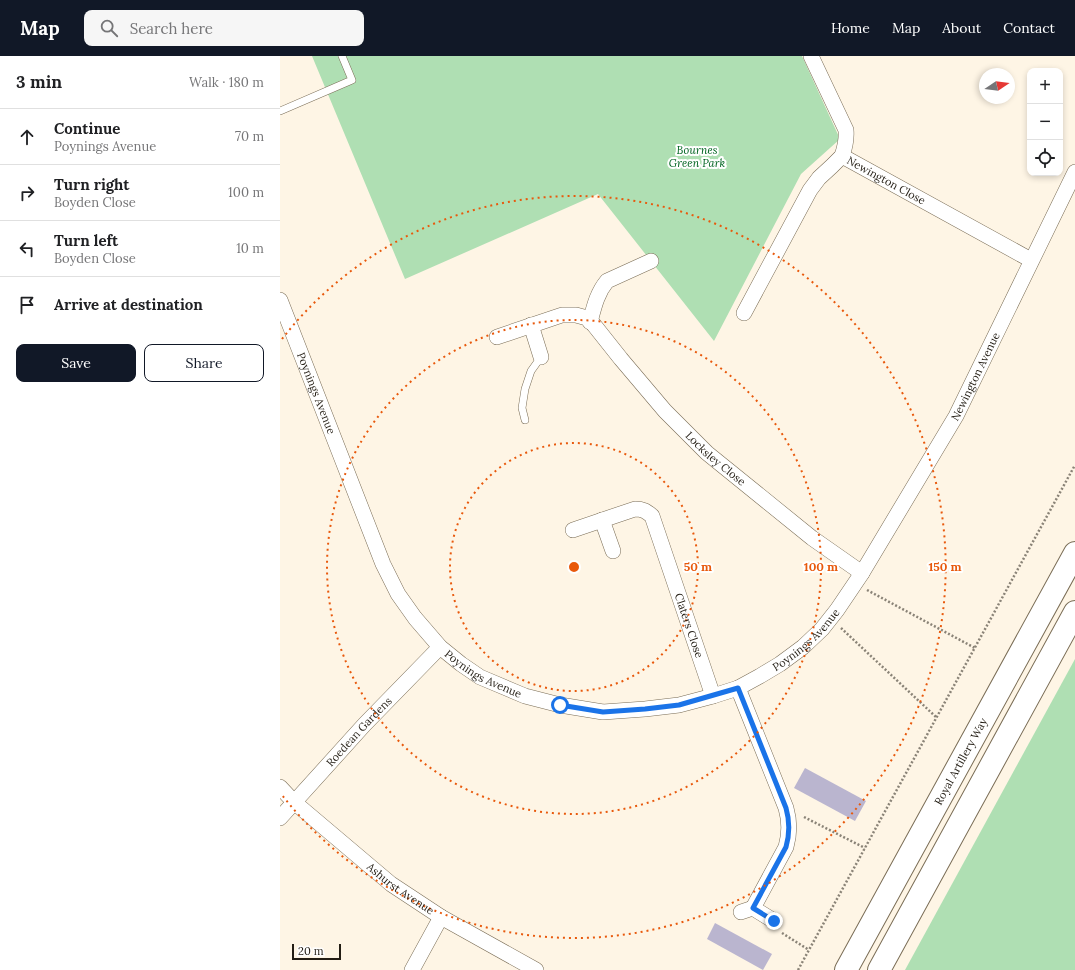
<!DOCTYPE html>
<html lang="en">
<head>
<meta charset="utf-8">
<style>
	:root { --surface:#fff; --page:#f6f6f6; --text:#202124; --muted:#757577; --line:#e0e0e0; --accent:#111827 }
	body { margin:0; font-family:Lora,serif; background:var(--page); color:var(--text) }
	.controls { position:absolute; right:12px; top:12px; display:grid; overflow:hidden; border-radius:8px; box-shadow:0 2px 6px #0003 }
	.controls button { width:36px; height:36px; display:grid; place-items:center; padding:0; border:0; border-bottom:1px solid var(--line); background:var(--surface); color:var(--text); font:20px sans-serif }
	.compass { position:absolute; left:699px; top:12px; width:36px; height:36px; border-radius:50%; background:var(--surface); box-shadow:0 2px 6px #0003; rotate:77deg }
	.scale { position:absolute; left:12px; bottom:10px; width:49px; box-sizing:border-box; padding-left:4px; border:2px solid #231d14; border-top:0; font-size:11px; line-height:14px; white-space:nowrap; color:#231d14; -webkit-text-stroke:3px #fff; paint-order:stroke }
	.stop { position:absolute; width:12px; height:12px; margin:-9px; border:3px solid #1a73e8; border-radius:50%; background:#fff }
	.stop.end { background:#1a73e8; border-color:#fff; box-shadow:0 1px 4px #0008 }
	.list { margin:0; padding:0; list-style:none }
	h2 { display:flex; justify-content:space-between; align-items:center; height:52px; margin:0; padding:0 16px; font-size:17px }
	h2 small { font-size:13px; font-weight:400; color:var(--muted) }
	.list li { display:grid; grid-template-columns:26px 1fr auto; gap:12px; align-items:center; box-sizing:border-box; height:56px; padding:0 16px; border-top:1px solid var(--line) }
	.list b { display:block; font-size:15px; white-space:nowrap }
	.list p { margin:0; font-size:13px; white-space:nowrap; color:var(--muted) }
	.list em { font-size:13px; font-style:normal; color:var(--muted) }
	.actions { display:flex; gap:8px; padding:12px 16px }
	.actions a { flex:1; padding:9px 0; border:1px solid var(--accent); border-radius:8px; text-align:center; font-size:14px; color:var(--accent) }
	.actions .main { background:var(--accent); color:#fff }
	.icon { flex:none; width:22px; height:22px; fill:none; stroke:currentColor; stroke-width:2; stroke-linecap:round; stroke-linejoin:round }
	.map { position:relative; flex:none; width:795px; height:914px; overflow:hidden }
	header { display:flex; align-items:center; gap:24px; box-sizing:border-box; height:56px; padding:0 20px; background:var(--accent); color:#fff }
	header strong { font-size:19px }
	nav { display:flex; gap:22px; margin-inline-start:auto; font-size:14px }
	.search { width:280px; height:36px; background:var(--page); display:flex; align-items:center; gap:10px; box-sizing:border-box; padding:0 14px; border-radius:8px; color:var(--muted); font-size:15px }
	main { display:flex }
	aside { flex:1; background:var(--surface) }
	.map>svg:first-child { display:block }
	.green { fill:#afdfb3 }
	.building { fill:#bab5cf }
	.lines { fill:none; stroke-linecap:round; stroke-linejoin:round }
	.service-casing { stroke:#7a6d56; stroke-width:8 }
	.minor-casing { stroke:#7a6d56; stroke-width:16 }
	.primary-casing { stroke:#7a6d56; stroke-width:24 }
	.path { stroke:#8a8377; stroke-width:2.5; stroke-dasharray:2 2; stroke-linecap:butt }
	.service { stroke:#fff; stroke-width:7 }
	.minor { stroke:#fff; stroke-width:15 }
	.primary { stroke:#fff; stroke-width:22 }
	.route { stroke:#1a73e8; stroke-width:5 }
	.ring { fill:none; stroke:#e8590c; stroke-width:2; stroke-dasharray:2 4 }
	.labels { text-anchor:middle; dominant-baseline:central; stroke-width:4; stroke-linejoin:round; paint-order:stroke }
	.park-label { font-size:11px; font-style:italic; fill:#006521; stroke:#fff }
	.street-label { font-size:11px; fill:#231d14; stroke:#fff }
	.centre { fill:#e8590c; stroke:#fff; stroke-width:2 }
	.ring-label { font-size:12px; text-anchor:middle; font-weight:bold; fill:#e8590c; stroke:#fff; stroke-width:4; stroke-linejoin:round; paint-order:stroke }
</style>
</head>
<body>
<header>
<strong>Map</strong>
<div class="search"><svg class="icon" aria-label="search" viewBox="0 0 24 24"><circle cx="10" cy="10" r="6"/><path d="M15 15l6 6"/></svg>Search here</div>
<nav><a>Home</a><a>Map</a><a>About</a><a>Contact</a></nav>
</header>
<main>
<aside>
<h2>3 min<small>Walk · 180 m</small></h2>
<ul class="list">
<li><svg class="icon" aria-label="ahead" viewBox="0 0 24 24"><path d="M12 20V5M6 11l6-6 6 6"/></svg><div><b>Continue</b><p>Poynings Avenue</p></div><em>70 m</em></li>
<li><svg class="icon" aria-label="right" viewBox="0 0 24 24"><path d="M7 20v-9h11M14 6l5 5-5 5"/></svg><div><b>Turn right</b><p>Boyden Close</p></div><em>100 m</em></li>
<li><svg class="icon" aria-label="left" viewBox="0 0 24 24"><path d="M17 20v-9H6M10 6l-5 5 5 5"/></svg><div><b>Turn left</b><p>Boyden Close</p></div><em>10 m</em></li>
<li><svg class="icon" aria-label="arrive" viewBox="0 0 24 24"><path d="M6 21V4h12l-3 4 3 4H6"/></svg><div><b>Arrive at destination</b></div></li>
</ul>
<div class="actions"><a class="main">Save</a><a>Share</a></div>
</aside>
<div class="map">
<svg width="795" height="914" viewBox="0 0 795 914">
	<rect width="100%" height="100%" fill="#fef5e5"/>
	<!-- green -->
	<g class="green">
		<path d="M32,0H522L560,83L521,118L434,285L318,138L125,223Z"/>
		<path d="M795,603V914H625Z"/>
	</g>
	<!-- building -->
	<g class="building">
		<path d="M525,712L586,745L575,765L514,732Z"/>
		<path d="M435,867L492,898L483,914L427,883Z"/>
	</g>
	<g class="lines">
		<defs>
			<g id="service">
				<path d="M0,55L72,24L62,0"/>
				<path d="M245,364L242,352L245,333L251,315L261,301"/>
			</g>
			<g id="minor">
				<path d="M531,0L566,74C567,84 565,91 562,100"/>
				<path id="s1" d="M0,244L103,508L118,538L135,562L160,591L181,608L200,621L245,640L280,649L323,656L365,653L399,649L433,640L458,632L480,620L500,608L523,591L542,573L557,554L582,517L676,360L795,116"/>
				<path id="s2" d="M464,257L530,134L539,122L552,110L562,100L751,204"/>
				<path d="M310,266C314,251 317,237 327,225L371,205"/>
				<path d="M251,269L261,301"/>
				<path id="s3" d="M217,281L282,259H296L307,262L314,269L341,303L385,355L427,397L532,482L582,517"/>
				<path d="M322,464L333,495"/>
				<path id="s4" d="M293,474L355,453C363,453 366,455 372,460L433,640"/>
				<path d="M458,632L506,752C510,766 510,777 506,791L473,852"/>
				<path id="s5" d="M0,731L14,746L111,828L161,861L256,914"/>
				<path id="s6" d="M0,762L84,669L160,591"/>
				<path d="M461,856L473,852L494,865"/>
				<path d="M132,914L161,861"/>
			</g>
			<g id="primary">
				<path id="s7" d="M566,914L795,497"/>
				<path d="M599,914L795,556"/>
			</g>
		</defs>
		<!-- service casing -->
		<use href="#service" class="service-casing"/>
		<!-- minor casing -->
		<use href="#minor" class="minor-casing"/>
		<!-- primary casing -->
		<use href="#primary" class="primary-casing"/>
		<!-- path -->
		<g class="path">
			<path d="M587,534L695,592"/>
			<path d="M561,572L656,661"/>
			<path d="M524,761L585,792"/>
			<path d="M502,877L529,894"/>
			<path d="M518,914L795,409"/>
		</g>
		<!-- service -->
		<use href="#service" class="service"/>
		<!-- minor -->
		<use href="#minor" class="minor"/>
		<!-- primary -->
		<use href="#primary" class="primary"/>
	</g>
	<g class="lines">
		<!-- route -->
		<path class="route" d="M280,649L323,656L365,653L399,649L458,632L506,752C510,766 510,777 506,791L473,852L494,865"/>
	</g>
	<!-- distance rings -->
	<g class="ring">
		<circle cx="294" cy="511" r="124"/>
		<circle cx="294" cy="511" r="247"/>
		<path d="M2 283A371 371 0 1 1 2 739"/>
	</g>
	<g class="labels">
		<!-- park labels -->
		<g class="park-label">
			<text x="417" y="94">Bournes<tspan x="417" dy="13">Green Park</tspan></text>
		</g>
		<!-- street labels -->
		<g class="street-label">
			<text stroke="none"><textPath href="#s2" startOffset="237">Newington Close</textPath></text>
			<text stroke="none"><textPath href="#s1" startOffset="1100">Newington Avenue</textPath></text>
			<text stroke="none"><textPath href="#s1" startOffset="100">Poynings Avenue</textPath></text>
			<text stroke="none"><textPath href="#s3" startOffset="285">Locksley Close</textPath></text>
			<text stroke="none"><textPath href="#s4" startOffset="200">Claters Close</textPath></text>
			<text stroke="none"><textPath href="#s1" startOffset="785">Poynings Avenue</textPath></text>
			<text stroke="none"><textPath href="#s1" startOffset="436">Poynings Avenue</textPath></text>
			<text stroke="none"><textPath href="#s6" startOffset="117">Roedean Gardens</textPath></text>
			<text stroke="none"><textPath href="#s7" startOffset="238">Royal Artillery Way</textPath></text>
			<text stroke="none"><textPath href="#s5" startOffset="158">Ashurst Avenue</textPath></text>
		</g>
	</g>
	<circle cx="294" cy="511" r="6" class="centre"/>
	<g class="ring-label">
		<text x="418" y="515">50 m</text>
		<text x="541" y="515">100 m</text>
		<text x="665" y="515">150 m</text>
	</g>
</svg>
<div class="controls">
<button>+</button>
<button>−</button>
<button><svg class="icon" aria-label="locate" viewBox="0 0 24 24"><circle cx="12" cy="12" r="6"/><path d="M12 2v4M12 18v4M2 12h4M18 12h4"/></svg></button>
</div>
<svg class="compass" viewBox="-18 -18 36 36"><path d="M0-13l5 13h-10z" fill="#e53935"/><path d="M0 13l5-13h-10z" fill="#757577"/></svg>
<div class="scale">20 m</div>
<div class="stop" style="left:280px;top:649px"></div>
<div class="stop end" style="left:494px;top:865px"></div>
</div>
</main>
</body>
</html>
